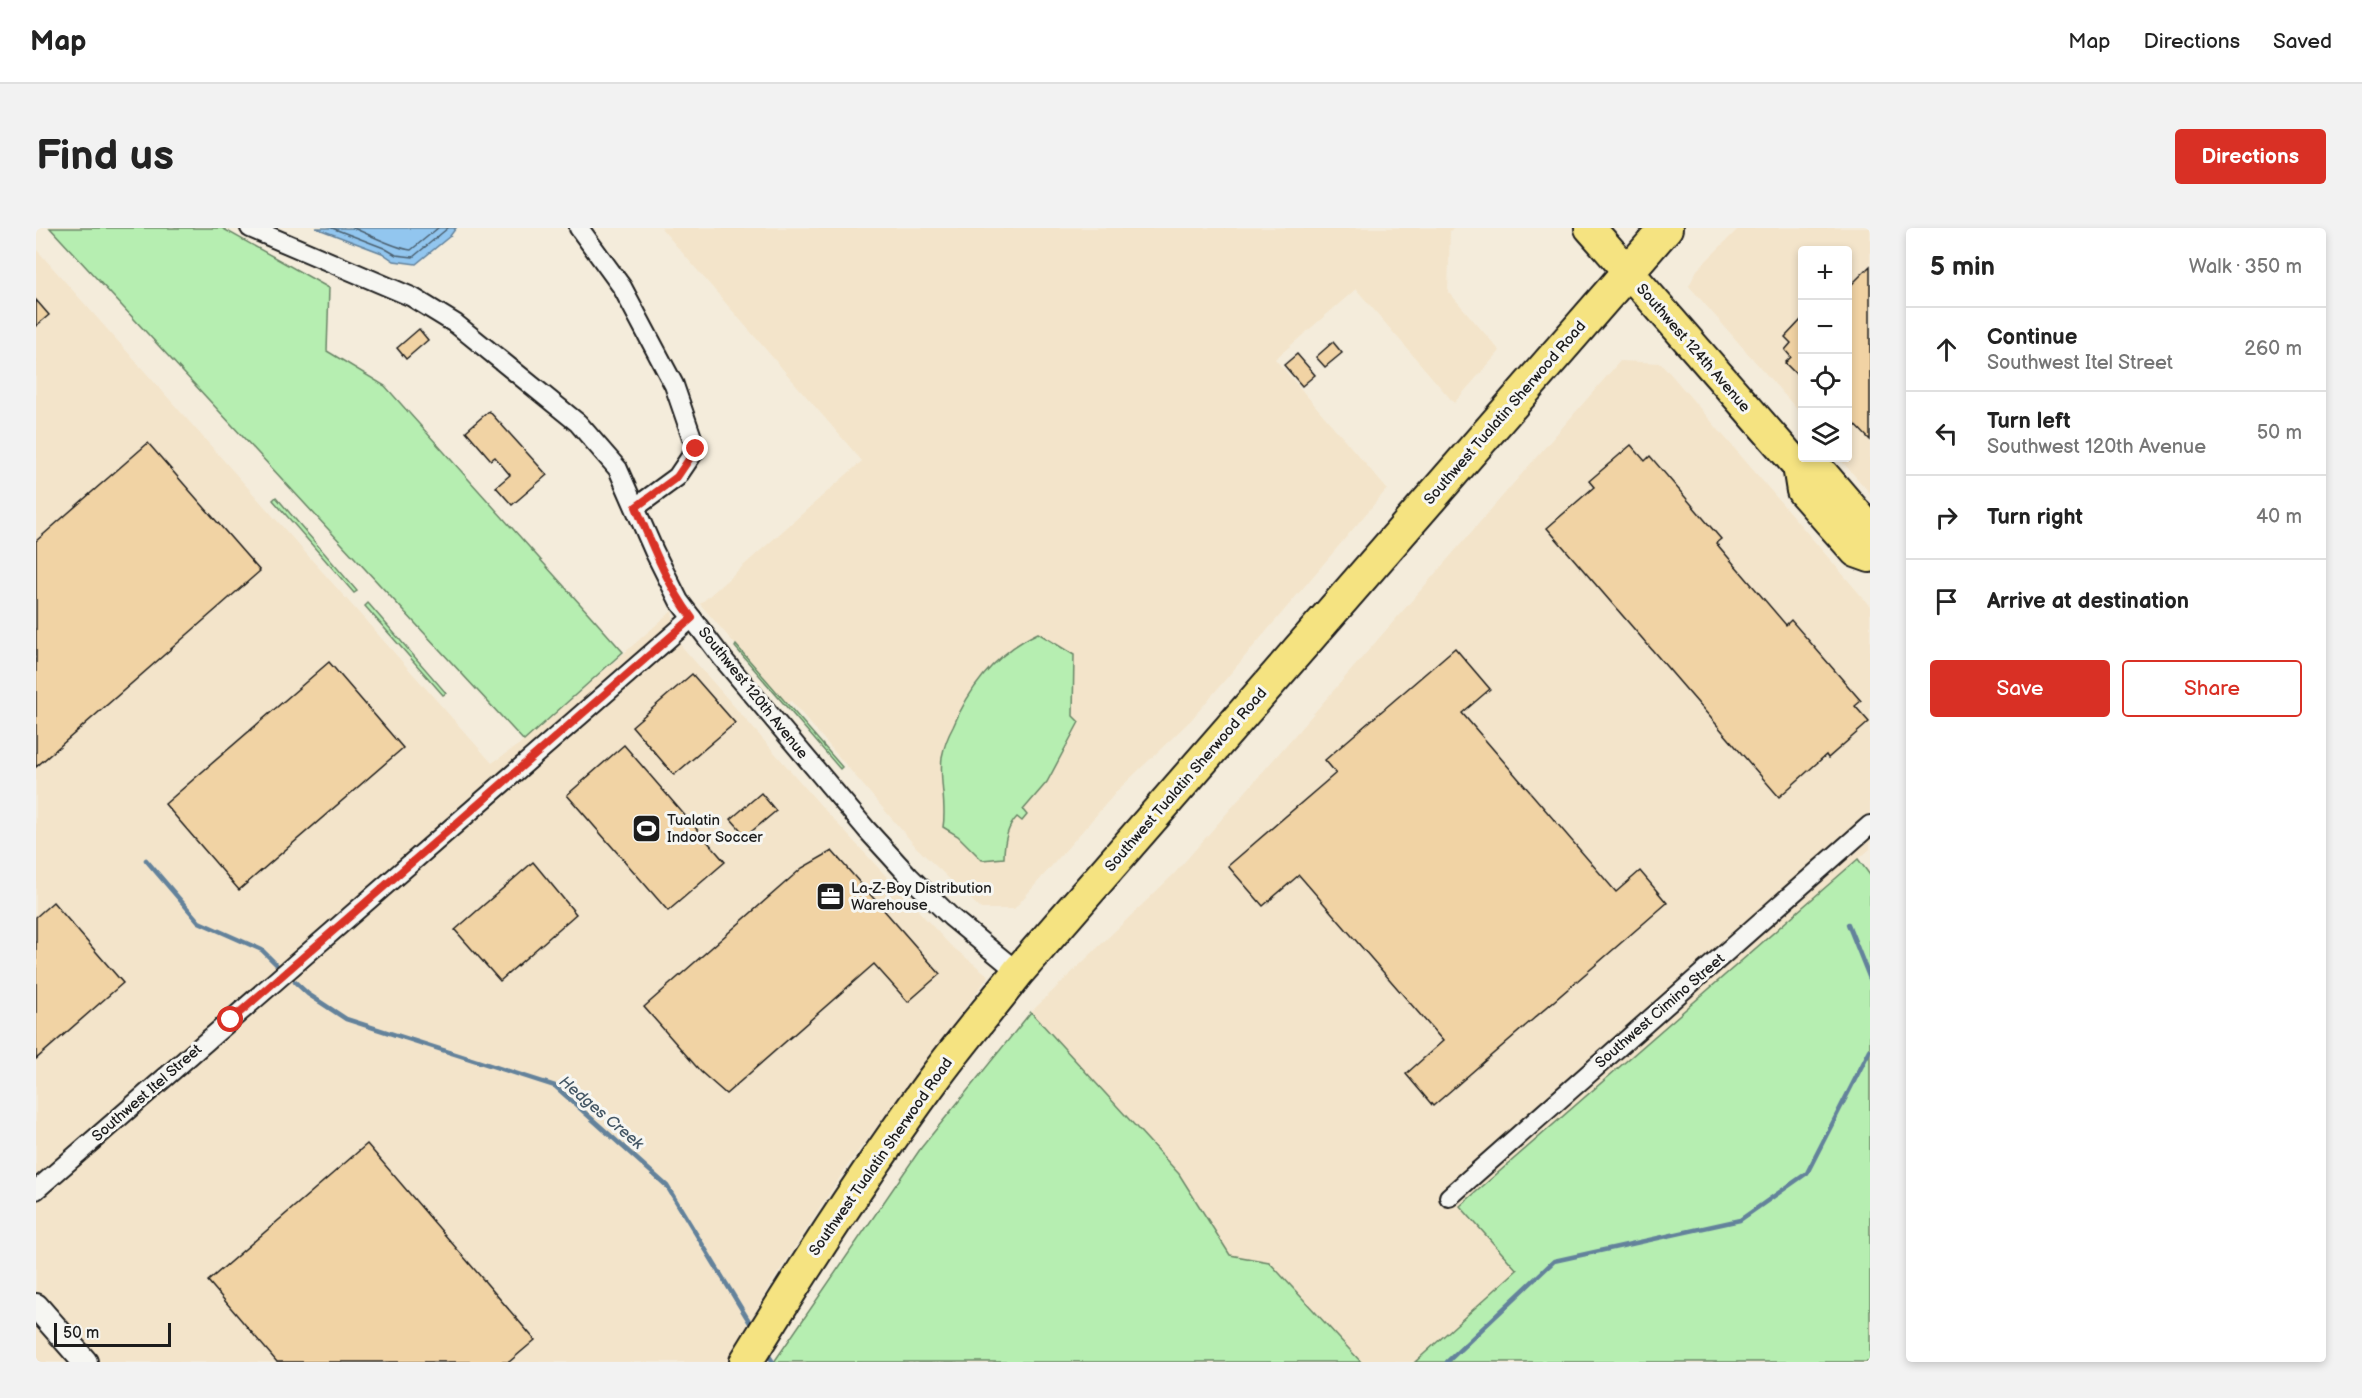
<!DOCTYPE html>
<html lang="en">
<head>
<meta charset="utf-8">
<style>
	:root { --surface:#fff; --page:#f2f2f2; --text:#222; --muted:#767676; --line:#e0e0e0; --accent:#d93025 }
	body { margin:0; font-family:"Balsamiq Sans",sans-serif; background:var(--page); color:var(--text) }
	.controls { position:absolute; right:18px; top:18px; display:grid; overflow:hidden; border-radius:6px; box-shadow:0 3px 9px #0003 }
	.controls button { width:54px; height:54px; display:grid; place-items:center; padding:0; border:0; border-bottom:2px solid var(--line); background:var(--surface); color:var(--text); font:30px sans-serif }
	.scale { position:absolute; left:18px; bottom:15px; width:117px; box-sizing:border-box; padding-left:6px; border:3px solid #1c1c1c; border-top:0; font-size:16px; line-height:21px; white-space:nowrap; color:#1c1c1c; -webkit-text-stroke:4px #f6f6f2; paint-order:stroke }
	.stop { position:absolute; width:18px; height:18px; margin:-14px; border:4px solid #d93025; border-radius:50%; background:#fff }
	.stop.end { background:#d93025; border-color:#fff; box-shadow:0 2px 6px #0008 }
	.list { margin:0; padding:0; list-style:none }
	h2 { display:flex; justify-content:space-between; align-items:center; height:78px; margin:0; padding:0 24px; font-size:26px }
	h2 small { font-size:20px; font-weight:400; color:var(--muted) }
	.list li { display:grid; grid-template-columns:39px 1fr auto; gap:18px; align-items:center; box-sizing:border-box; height:84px; padding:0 24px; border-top:2px solid var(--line) }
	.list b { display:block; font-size:22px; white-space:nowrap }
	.list p { margin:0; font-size:20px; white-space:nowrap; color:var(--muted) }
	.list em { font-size:20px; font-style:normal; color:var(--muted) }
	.actions { display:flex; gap:12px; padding:18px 24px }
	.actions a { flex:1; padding:14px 0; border:2px solid var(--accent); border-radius:6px; text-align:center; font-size:21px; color:var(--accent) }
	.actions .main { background:var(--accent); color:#fff }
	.icon { flex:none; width:33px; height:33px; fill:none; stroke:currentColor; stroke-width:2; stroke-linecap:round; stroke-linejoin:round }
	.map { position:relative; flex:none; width:1834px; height:1134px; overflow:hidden; border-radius:6px }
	header { display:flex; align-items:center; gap:36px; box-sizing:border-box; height:84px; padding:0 30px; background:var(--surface); border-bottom:2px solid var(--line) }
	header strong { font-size:28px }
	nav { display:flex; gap:33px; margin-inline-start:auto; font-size:21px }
	.intro { display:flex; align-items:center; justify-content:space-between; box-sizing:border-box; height:144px; padding:0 36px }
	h1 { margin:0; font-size:42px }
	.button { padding:15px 27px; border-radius:6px; background:var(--accent); color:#fff; font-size:21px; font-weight:700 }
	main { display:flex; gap:36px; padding:0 36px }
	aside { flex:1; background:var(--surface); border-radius:6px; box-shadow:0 3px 9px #0003 }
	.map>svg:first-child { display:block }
	.built { fill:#f3e4ca }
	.green { fill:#b6eeb1; stroke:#698566; stroke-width:1.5 }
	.water { fill:#92c6ef; stroke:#63829b; stroke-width:1.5 }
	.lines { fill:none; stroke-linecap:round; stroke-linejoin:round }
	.shore { stroke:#4b6070; stroke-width:1.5 }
	.stream { stroke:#63829b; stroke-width:4.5 }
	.building { fill:#f1d3a4; stroke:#1c1c1c; stroke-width:1.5 }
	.minor-casing { stroke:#1c1c1c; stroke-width:22 }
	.tertiary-casing { stroke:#1c1c1c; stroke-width:28 }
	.primary-casing { stroke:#1c1c1c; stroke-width:34 }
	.trunk-casing { stroke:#1c1c1c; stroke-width:36 }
	.minor { stroke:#f6f6f2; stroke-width:18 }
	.tertiary { stroke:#f6f6f2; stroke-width:24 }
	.primary { stroke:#f5e381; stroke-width:30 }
	.trunk { stroke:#f5e381; stroke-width:32 }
	.route { stroke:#d93025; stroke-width:8 }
	.labels { text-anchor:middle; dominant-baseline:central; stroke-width:6; stroke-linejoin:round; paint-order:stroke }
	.street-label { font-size:15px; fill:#1c1c1c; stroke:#f6f6f2 }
	.poi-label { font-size:15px; fill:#1c1c1c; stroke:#f6f6f2; text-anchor:start }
	.water-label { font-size:16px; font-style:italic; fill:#455866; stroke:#f6f6f2 }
</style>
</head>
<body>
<header>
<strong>Map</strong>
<nav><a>Map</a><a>Directions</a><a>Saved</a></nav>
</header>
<div class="intro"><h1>Find us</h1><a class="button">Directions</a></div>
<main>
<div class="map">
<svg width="1834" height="1134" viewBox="0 0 1834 1134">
	<rect width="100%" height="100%" fill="#f4ecdb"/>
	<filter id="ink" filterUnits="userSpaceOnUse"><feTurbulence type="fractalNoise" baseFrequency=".0167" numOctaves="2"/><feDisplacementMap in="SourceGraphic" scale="12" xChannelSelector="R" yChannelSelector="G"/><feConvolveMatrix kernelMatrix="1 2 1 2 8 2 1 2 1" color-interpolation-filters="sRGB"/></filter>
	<g filter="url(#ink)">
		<!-- built -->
		<g class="built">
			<path d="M625,0H1417L1414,3L1412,63L1464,123L1418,175L1320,61L1239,131L1351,261L1155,492L1083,561L978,681H945L881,620L755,473L751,476L664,376L826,233Z"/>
			<path d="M1703,0H1834V265L1803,230H1812V22H1766V187L1653,58L1661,42Z"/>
			<path d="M0,21L456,535L488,513L636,383L641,413L787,580L914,717L953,748L810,940L736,1055L691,1134H0Z"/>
			<path d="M1584,133L1625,135L1834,378V621L1425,978L1482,1042L1379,1134H1325L1233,1034L1194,1027L1143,946L995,784L1138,646Z"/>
		</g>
		<!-- green -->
		<g class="green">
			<path d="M14,0H186L293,60L291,123L349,158L587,424L488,513Z"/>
			<path d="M240,269L321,363L318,365L237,272Z"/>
			<path d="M332,375L410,465L407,467L329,378Z"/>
			<path d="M1002,405L1038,427L1037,488L1043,494L1011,554L987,582L991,587L986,593L981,589C971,599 968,616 968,630L946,632L922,608L907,599C911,576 903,553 906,529C908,519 912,508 917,499C934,458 962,424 1002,405Z"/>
			<path d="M700,417L806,539L804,541L699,419Z"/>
			<path d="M1822,631L1834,647V1134H1379L1481,1042L1424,978Z"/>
			<path d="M995,784L1143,946L1194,1027L1233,1034L1325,1134H738L885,920Z"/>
		</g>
		<!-- water -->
		<path class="water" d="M280,0H420L414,8L380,36L358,33L346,25Z"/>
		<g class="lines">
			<!-- shore -->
			<g class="shore">
				<path d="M296,0L348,20L360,27L377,29L412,0"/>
				<path d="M317,0C335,7 358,20 375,22L402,0"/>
			</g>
			<!-- stream -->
			<g class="stream">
				<path d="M110,632L163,694L226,722L240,736"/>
				<path d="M1812,696L1834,751"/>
				<path d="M259,754L272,766L310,791L519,858L631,958L716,1098"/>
				<path d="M731,1125L737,1134"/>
				<path d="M1411,1134L1518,1033L1704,992L1771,945L1834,822"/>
			</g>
		</g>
		<!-- building -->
		<g class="building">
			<path d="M1834,38V212L1812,189V60Z"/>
			<path d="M0,72L13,87L0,98Z"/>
			<path d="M1766,91V149L1765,151L1749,135L1755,129L1749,122L1755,115L1749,109Z"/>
			<path d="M383,101L392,112L370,131L361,120Z"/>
			<path d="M1297,114L1306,125L1289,139L1280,129Z"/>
			<path d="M1261,126L1279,147L1266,158L1248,137Z"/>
			<path d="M453,183L511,247L476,277L460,259L474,247L459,229L455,232L430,203Z"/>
			<path d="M112,215L224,343L0,539V313Z"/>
			<path d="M1595,217L1609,233L1614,228L1685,311L1680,315L1750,397L1755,392L1825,473L1819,478L1833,494L1792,530L1790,527L1743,569L1511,300L1558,259L1553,253Z"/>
			<path d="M1419,420L1454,461L1426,485L1580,664L1604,643L1631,675L1397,878L1370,846L1407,813L1263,647L1227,678L1192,638L1300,545L1289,532Z"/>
			<path d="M293,434L367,520L203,662L129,576Z"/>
			<path d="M656,446L699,495L638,547L596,498Z"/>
			<path d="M588,517L689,634L632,683L531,567Z"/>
			<path d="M725,565L740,583L710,608L695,591Z"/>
			<path d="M796,623L904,746L872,774L838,736L690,866L665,844L608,779L766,640Z"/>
			<path d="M497,634L540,686L464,753L419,702Z"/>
			<path d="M17,674L87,755L0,831V689Z"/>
			<path d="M331,916L499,1112L473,1134H241L172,1053Z"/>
		</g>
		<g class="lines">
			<defs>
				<g id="minor">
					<path d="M214,0L376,69L420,96L542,195L582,241L618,323L643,373L687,431L831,602L873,648L915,689L982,744"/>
					<path d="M543,0L586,59L638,157L660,221L641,249L600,279"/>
					<path d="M0,962L656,390"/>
					<path d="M1413,969L1834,597"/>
				</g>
				<path id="tertiary" d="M0,1078L49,1134"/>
				<g id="primary">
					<path d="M1554,0L1762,238L1787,246L1834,301"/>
					<path d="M1762,238L1766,263L1820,324L1834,329"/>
				</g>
				<path id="trunk" d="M710,1134C769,1038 830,943 897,852C924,815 954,780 982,744L1630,0"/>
			</defs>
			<!-- minor casing -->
			<use href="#minor" class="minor-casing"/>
			<!-- tertiary casing -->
			<use href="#tertiary" class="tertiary-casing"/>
			<!-- primary casing -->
			<use href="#primary" class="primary-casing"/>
			<!-- trunk casing -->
			<use href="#trunk" class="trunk-casing"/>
			<!-- minor -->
			<use href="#minor" class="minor"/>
			<!-- tertiary -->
			<use href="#tertiary" class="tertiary"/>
			<!-- primary -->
			<use href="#primary" class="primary"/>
			<!-- trunk -->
			<use href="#trunk" class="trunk"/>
		</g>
	</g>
	<g class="lines" filter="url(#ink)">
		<!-- route -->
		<path class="route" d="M195,792L656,390C631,356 616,317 600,279L641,249L660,221"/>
	</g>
	<!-- icons -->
	<defs>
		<symbol id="stadium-square" viewBox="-11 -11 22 22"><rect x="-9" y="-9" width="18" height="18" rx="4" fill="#1c1c1c" stroke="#f6f6f2"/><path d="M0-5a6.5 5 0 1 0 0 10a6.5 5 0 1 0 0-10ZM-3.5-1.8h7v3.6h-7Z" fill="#fff"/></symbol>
		<symbol id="office-square" viewBox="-11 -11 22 22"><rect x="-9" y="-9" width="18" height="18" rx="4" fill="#1c1c1c" stroke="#f6f6f2"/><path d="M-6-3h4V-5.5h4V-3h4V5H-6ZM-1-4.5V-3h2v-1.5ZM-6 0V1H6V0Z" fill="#fff"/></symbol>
	</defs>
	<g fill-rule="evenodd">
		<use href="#stadium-square" x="594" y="584" width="33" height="33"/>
		<use href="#office-square" x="778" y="652" width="33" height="33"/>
	</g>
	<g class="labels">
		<!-- street labels -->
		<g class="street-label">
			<text transform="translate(1657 120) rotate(49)">Southwest 124th Avenue</text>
			<text transform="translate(1469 185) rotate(-49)">Southwest Tualatin Sherwood Road</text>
			<text transform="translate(717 465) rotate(51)">Southwest 120th Avenue</text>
			<text transform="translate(1150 552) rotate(-49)">Southwest Tualatin Sherwood Road</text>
			<text transform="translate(1624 783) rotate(-41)">Southwest Cimino Street</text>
			<text transform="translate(111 865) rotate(-41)">Southwest Itel Street</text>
			<text transform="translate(845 929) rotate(-55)">Southwest Tualatin Sherwood Road</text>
		</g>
		<!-- poi labels -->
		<g class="poi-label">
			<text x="631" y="592">Tualatin<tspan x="631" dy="17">Indoor Soccer</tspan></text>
			<text x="815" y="660">La-Z-Boy Distribution<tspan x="815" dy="17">Warehouse</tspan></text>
		</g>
		<!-- water labels -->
		<g class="water-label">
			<text transform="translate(565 885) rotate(40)">Hedges Creek</text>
		</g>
	</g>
</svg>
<div class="controls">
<button>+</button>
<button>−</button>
<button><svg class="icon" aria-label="locate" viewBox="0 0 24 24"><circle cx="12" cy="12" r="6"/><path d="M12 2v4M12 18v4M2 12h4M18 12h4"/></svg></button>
<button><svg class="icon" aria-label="layers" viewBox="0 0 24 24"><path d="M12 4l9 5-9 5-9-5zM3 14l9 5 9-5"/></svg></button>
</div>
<div class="scale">50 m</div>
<div class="stop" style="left:195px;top:792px"></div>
<div class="stop end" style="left:660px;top:221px"></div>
</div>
<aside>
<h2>5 min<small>Walk · 350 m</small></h2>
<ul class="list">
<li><svg class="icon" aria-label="ahead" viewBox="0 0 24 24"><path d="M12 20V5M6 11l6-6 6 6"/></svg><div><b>Continue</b><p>Southwest Itel Street</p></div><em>260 m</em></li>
<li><svg class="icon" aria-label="left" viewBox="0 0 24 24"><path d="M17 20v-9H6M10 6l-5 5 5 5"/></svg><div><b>Turn left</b><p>Southwest 120th Avenue</p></div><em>50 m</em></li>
<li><svg class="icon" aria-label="right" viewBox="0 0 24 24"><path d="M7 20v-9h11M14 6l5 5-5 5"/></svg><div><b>Turn right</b></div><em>40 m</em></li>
<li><svg class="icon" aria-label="arrive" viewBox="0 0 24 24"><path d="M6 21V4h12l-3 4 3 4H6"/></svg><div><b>Arrive at destination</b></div></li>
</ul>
<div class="actions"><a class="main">Save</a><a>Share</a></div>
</aside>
</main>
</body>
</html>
